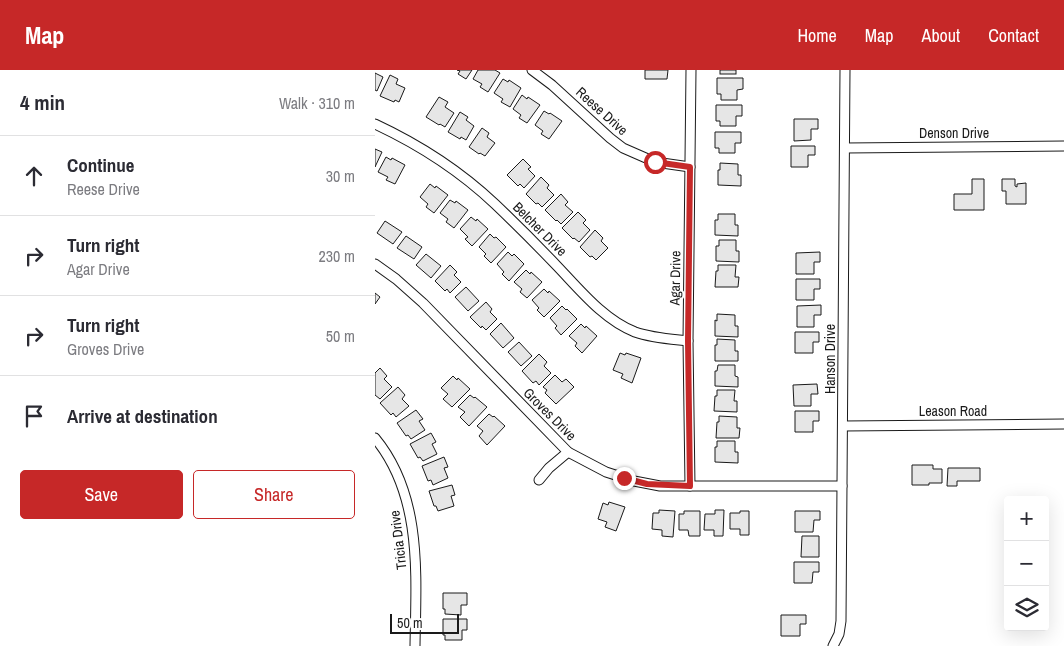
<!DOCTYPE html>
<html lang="en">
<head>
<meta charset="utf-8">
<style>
	:root { --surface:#fff; --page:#f7f7f7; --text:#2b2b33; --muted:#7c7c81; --line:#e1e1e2; --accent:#c62828 }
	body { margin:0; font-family:"Archivo Narrow",sans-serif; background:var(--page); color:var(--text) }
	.controls { position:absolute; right:15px; bottom:15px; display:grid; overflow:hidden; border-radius:5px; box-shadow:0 5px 20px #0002 }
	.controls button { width:45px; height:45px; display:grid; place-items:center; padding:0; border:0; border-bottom:1px solid var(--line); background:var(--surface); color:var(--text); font:25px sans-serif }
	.scale { position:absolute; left:15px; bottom:12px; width:69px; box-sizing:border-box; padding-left:5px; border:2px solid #1a1a1a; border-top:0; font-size:14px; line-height:18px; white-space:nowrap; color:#1a1a1a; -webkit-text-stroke:4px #fff; paint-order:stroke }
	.stop { position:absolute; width:15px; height:15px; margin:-11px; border:4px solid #c62828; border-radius:50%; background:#fff }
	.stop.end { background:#c62828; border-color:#fff; box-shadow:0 1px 5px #0008 }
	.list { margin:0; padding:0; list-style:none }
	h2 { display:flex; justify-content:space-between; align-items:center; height:65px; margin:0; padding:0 20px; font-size:21px }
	h2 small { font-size:16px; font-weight:400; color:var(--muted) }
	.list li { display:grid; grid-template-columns:32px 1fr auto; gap:15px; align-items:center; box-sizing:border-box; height:80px; padding:0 20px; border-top:1px solid var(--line) }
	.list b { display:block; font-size:19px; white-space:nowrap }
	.list p { margin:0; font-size:16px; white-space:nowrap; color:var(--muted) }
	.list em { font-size:16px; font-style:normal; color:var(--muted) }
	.actions { display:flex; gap:10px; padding:15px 20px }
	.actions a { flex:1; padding:11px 0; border:1px solid var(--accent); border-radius:5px; text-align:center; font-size:18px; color:var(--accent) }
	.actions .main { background:var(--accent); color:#fff }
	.icon { flex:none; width:28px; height:28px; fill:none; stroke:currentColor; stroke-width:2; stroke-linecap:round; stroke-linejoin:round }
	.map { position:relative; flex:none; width:689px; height:576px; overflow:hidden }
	header { display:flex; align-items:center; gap:30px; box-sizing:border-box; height:70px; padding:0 25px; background:var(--accent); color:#fff }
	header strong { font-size:24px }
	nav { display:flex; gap:28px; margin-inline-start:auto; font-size:18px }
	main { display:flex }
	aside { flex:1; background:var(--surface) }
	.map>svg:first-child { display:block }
	.building { fill:#e6e6e6; stroke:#1a1a1a }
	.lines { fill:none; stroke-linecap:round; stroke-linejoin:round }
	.minor-casing { stroke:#1a1a1a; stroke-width:11 }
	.minor { stroke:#fff; stroke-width:9 }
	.route { stroke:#c62828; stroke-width:6 }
	.labels { text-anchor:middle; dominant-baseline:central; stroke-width:4; stroke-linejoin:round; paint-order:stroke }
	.street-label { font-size:14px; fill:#1a1a1a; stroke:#fff }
</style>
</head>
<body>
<header>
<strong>Map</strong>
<nav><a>Home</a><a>Map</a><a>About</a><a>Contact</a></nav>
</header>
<main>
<aside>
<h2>4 min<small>Walk · 310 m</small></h2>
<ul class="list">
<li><svg class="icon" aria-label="ahead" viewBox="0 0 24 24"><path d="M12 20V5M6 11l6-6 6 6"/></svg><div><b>Continue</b><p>Reese Drive</p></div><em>30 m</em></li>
<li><svg class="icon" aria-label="right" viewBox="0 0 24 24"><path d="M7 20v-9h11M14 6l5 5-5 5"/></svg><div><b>Turn right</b><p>Agar Drive</p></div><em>230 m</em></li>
<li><svg class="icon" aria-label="right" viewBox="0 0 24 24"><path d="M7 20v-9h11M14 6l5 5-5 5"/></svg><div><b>Turn right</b><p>Groves Drive</p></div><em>50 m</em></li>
<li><svg class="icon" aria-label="arrive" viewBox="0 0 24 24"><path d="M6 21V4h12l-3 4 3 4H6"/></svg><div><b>Arrive at destination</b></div></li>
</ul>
<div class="actions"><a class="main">Save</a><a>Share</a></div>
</aside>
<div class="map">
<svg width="689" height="576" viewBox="0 0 689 576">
	<rect width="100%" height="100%" fill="#fff"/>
	<!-- building -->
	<g class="building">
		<path d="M82,0H97L91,9L83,4L85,1Z"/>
		<path d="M103,0H120L125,3L113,22L105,17L107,14L98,9Z"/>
		<path d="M270,0H293L292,9H270Z"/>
		<rect x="345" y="0" width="16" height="4"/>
		<path d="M0,3L8,7L2,21L0,20Z"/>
		<path d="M15,5L23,9L21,14L30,18L24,32L20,30L19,32L5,26Z"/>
		<path d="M342,8H368V19L362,20V30H346V24H342Z"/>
		<path d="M128,9L133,12L134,10L146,18L135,37L126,32L128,29L119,23Z"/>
		<path d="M147,25L152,29L153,27L165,35L152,53L144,48L146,45L138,39Z"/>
		<path d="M64,27L73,32L70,37L79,43L70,57L65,54L64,55L51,47Z"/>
		<path d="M341,35H367V46H361V56H345V51H341Z"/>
		<path d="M169,41L174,44L175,43L187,51L174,69L166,64L168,61L160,55Z"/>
		<path d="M85,42L93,47L91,50L99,56L91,70L86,67L85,69L73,62Z"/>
		<path d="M419,49H443V59H436V70L419,71Z"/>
		<path d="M107,58L114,63L112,67L120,73L110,86L105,83L104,84L94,77Z"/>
		<path d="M340,62H366V73H360V83H344V78H340Z"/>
		<path d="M416,76H440V85H433V97H416Z"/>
		<path d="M0,79L7,82L0,97Z"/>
		<path d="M11,87L16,90L17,88L30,95L20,114L11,110L13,107L3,102Z"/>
		<path d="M148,89L156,97L153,99L160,106L149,118L145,114L143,116L132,105Z"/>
		<path d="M345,93L363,94V105H366V116L343,115V100H345Z"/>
		<path d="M166,107L174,115L172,118L179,125L167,137L163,133L161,134L151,124Z"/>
		<path d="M597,109H609V140H579V124H597Z"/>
		<path d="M627,109H640V116L642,117V114L651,113V134H631V121H627Z"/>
		<path d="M55,114L60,118L61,116L73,125L59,143L51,137L53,134L45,127Z"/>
		<path d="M186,124L193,132L190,135L198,142L186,154L182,150L181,151L170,140Z"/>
		<path d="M75,130L80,133L81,131L93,140L79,158L71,152L73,149L65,143Z"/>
		<path d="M203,142L211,150L208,153L215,160L204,172L199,168L198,169L187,158Z"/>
		<path d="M343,144H360V155H363V166L340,165V150H343Z"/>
		<path d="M96,147L101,151L102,149L113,159L97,176L90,169L93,167L85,159Z"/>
		<path d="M10,151L27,162L18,174L2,163Z"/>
		<path d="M220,160L228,168L226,171L233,178L221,190L217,186L215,187L205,177Z"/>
		<path d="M115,164L119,168L121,167L131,177L116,193L109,186L111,184L104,177Z"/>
		<path d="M31,166L47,177L39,189L22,178Z"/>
		<path d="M344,170H361V181H364V192L341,191V176H344Z"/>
		<path d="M133,182L137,186L139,184L149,194L134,211L127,204L129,202L122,194Z"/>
		<path d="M445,182V192H439V204H421V183Z"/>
		<path d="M51,184L66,196L56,208L41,195Z"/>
		<path d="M75,195L82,202L79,205L86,212L75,223L72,219L70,221L60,211Z"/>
		<path d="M343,195H361L360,207H364L363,217H340L341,201H343Z"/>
		<path d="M151,200L155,204L156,202L167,212L152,228L145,222L147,219L139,212Z"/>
		<path d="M421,209H445V219H439V230H421Z"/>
		<path d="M91,217L104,231L93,241L80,227Z"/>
		<path d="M169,219L173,223L174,221L185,231L169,247L162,240L164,238L157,230Z"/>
		<path d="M0,223L5,227L0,234Z"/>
		<path d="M111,232L117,239L115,242L122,249L111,260L107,256L106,258L95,247Z"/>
		<path d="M446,235V245H439V257H422V236Z"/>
		<path d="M187,236L191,240L192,239L202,249L186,265L180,258L182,256L175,248Z"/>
		<path d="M342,244L360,245V256H363V267L340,266V250L342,251Z"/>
		<path d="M126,253L139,268L128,278L115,264Z"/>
		<path d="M206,254L210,258L211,256L222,266L207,283L200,276L202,273L194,266Z"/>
		<path d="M420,262H444V272H438V283H420Z"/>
		<path d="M342,269L360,270V281H363V291H340V275H342Z"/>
		<path d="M144,272L157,286L146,296L133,282Z"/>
		<path d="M245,283L250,285L251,283L266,288L257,313L246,308L248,304L238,300Z"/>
		<path d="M164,284L172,292L169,296L176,303L164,315L161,311L158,313L147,301Z"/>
		<path d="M343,295H360V306L363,307V317L340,316V301H342Z"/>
		<path d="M5,298L12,306L9,309L17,317L5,329L0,325V303Z"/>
		<path d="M180,305L187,312L191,309L199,317L181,334L170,323L172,320L168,317Z"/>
		<path d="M78,306L82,310L83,308L95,319L77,337L68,329L73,324L66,318Z"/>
		<path d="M442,314L443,324H436V336H419L418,315Z"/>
		<path d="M23,317L30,325L27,329L34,336L21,347L18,343L16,345L5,333Z"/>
		<path d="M342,320H360L359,331H362V342L339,341L340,326H342Z"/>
		<path d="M95,325L99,328L100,327L112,337L94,356L85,347L90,342L83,337Z"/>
		<path d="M41,340L48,349L44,351L50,360L36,369L33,365L31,366L22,353Z"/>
		<path d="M420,341H444V351H438V362H420Z"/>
		<path d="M114,344L118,347L119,346L130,356L112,375L104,366L108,361L102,356Z"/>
		<path d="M344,346L362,347V358H365L364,368H341L342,352H344Z"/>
		<path d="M56,363L61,372L57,374L62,384L48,391L45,387L43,388L35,374Z"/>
		<path d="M342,371H360V382H363V393L340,392V377H342Z"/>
		<path d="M69,387L73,397L69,398L73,408L58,415L56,410L53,411L47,396Z"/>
		<path d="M537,395H558V399H567V413H554V415H537Z"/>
		<path d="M573,398H605V411H582V416H572Z"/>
		<path d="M77,415L80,425L76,426L79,436L63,441L61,436H59L54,421Z"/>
		<path d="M234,432L250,437L241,461L230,457L232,452L223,449L228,433L233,435Z"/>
		<path d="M284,440L300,441L298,467L287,466V460L277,459L278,443H284Z"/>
		<path d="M340,440H349L348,466H339V460H329L330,444H340Z"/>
		<path d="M309,441H325V466H314L313,460H304V444H309Z"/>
		<path d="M365,441H374V465H365V459H355V443H365Z"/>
		<path d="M420,441H445V450H439L438,462H420Z"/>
		<path d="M427,466H444V487H426Z"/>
		<path d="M419,492H444V502H438L437,513H419Z"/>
		<path d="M68,523H92V535H86V545L70,544V539H68Z"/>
		<path d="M406,545H431V554H425V566H406Z"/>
		<path d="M68,549H92V560H87V570H70V565H68Z"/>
	</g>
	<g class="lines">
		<defs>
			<g id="minor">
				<path d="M157,0L177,15L235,68L248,78L280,92L315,97"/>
				<path d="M0,54C45,75 84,100 120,134C141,154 162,175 182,196C205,220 229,250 260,262C277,268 295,269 313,271"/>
				<path d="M470,78L689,76"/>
				<path d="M0,194L21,209L48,233L193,382L231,402L259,411L285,416H467"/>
				<path d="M468,356L689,354"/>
				<path d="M0,368C48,426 41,506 40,576"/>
				<path d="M164,410L174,398L193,382"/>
				<path d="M315,416L313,271L316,0"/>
				<path d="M458,576L464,564L466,551L470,0"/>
			</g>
		</defs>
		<!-- minor casing -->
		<use href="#minor" class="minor-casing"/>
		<!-- minor -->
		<use href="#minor" class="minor"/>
	</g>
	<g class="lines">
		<!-- route -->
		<path class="route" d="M249,408L272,414L315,416L313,271L315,97L280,92"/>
	</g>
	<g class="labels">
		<!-- street labels -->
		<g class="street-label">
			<text transform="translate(227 41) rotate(42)">Reese Drive</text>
			<text x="579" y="63">Denson Drive</text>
			<text transform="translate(165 159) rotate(45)">Belcher Drive</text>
			<text transform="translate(300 208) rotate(-89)">Agar Drive</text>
			<text transform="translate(455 289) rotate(-90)">Hanson Drive</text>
			<text x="578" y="341">Leason Road</text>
			<text transform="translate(175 344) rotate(45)">Groves Drive</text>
			<text transform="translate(23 470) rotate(-97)">Tricia Drive</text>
		</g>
	</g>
</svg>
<div class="controls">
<button>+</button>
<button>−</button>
<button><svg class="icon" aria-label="layers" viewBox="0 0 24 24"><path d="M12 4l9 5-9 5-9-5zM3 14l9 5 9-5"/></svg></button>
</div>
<div class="scale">50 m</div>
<div class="stop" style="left:280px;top:92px"></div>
<div class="stop end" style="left:249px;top:408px"></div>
</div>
</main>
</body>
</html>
